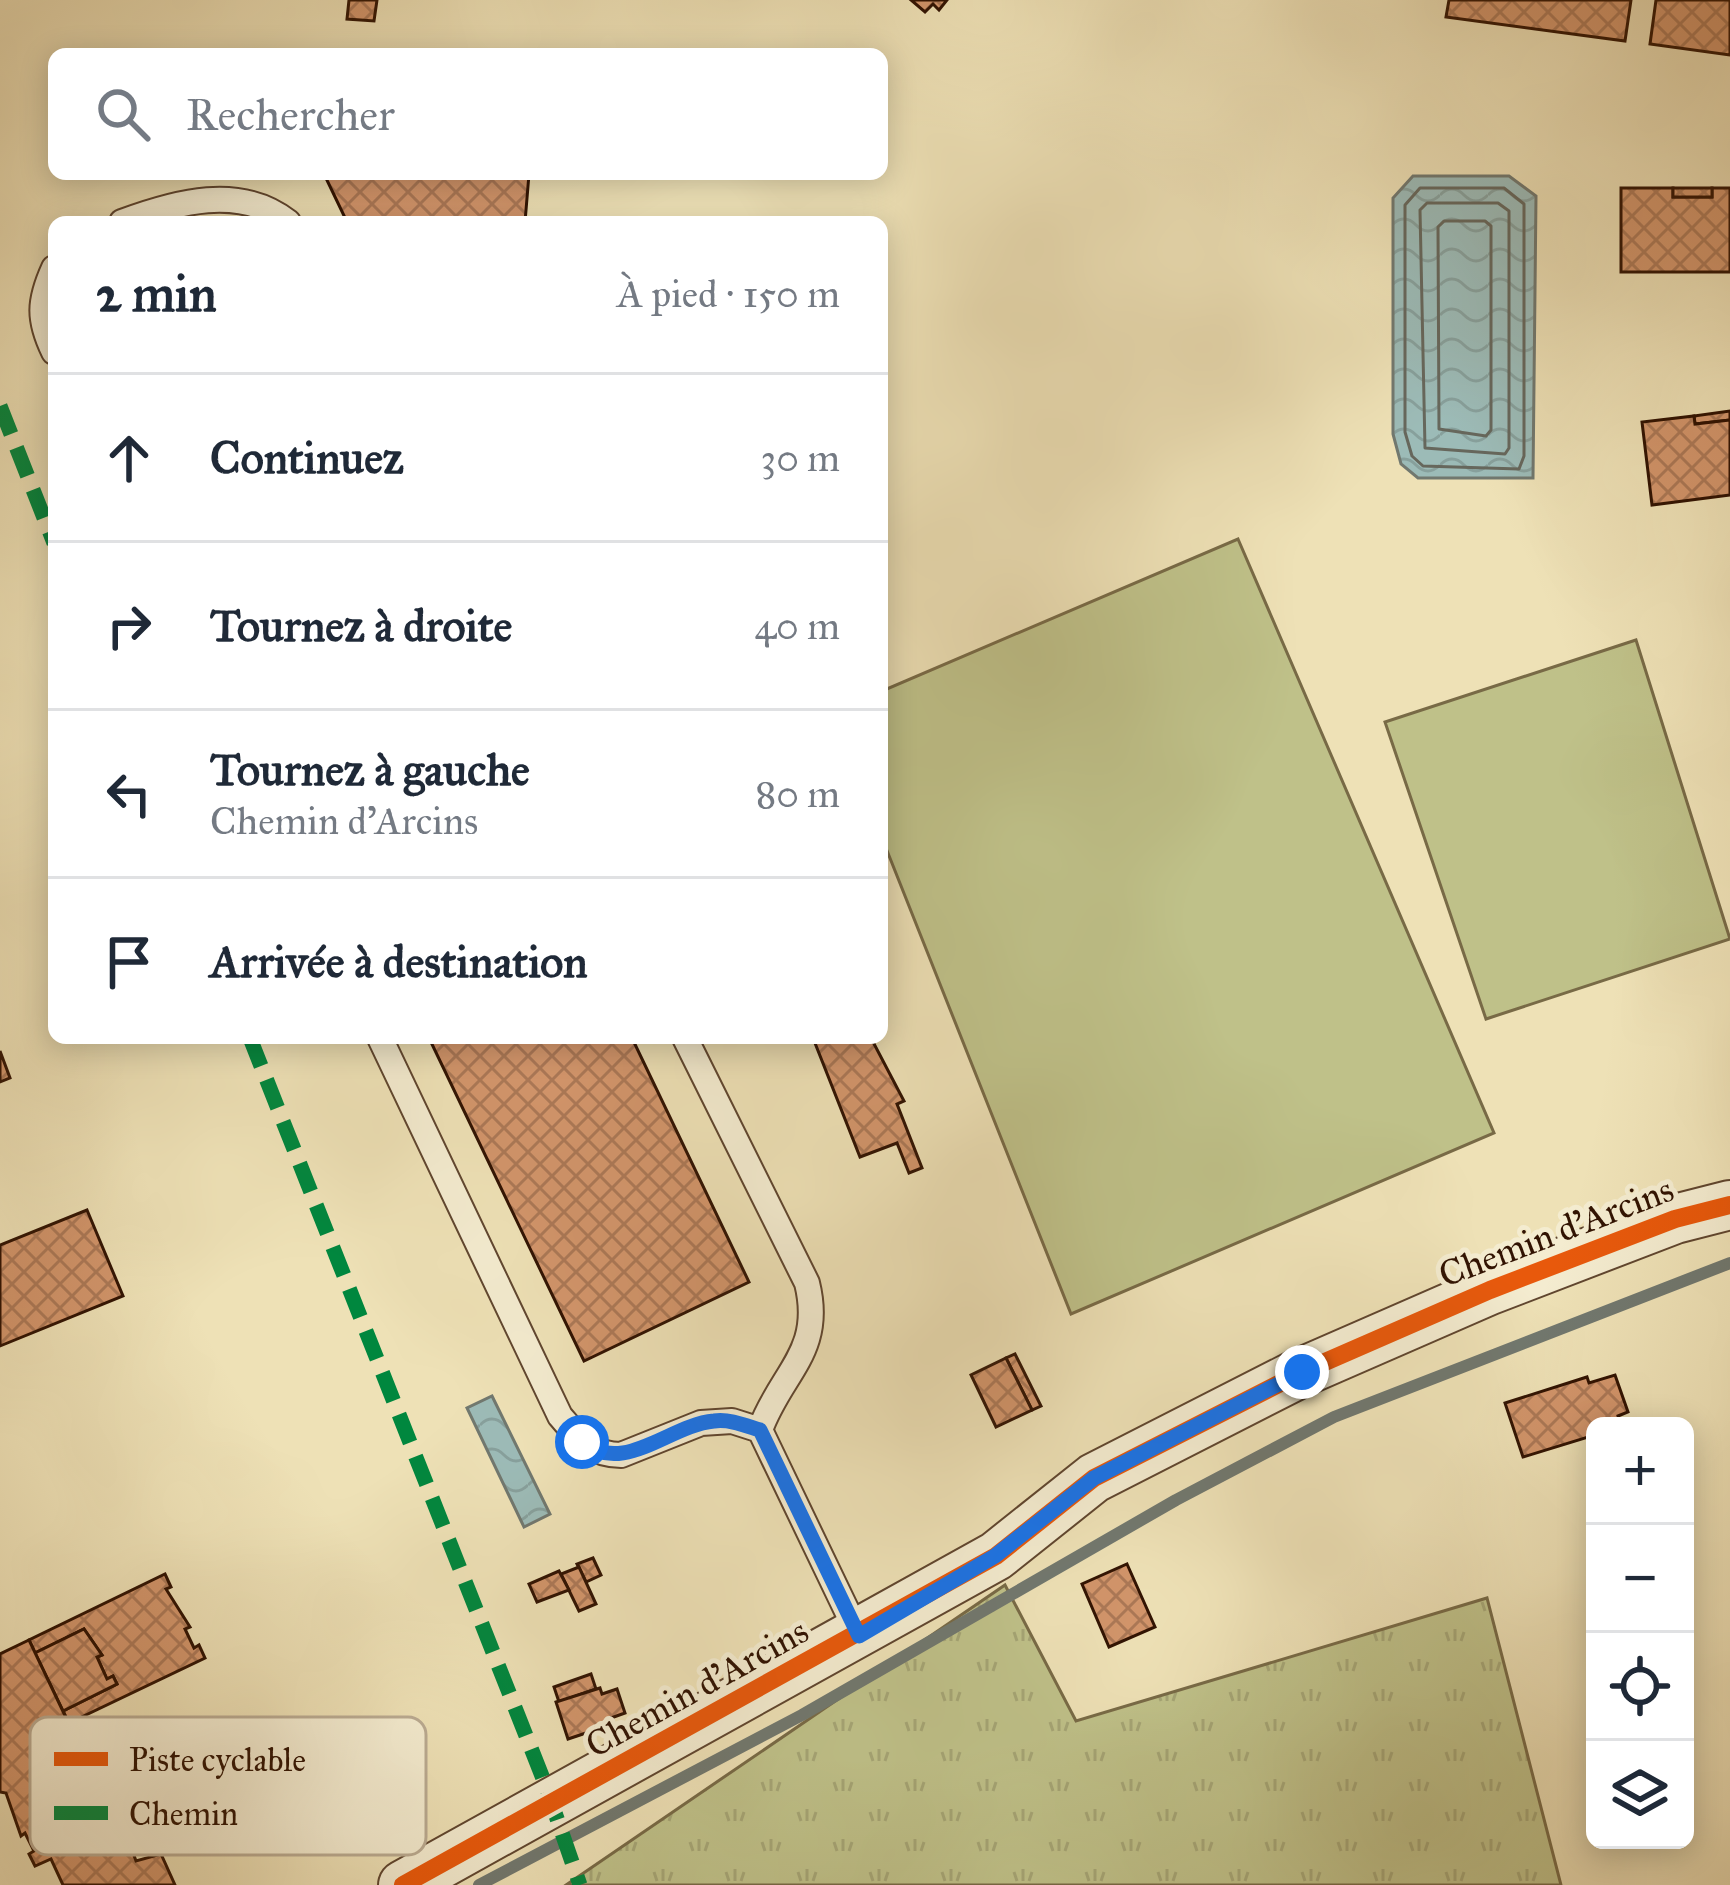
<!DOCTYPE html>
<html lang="fr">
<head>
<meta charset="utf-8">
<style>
	:root { --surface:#fff; --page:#f6f6f7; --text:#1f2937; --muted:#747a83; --line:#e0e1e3 }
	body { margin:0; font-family:"IM FELL Great Primer",serif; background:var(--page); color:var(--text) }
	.controls { position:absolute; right:36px; bottom:36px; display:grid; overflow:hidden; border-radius:18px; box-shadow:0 6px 30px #0003 }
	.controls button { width:108px; height:108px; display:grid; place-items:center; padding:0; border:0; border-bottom:3px solid var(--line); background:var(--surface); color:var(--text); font:60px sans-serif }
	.stop { position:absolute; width:36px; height:36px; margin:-27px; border:9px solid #1a73e8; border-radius:50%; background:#fff }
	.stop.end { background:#1a73e8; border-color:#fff; box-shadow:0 3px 12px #0008 }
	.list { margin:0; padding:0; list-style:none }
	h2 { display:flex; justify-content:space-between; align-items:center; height:156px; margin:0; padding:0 48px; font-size:51px }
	h2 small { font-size:39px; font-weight:400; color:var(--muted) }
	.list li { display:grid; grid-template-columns:78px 1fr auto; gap:36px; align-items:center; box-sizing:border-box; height:168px; padding:0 48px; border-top:3px solid var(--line) }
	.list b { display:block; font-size:45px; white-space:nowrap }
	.list p { margin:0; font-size:39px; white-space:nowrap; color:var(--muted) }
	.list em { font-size:39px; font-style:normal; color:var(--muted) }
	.icon { flex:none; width:66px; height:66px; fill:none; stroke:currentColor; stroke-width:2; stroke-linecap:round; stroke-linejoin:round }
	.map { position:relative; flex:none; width:1730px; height:1885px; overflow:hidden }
	.search { position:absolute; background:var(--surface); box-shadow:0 6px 30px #0003; left:48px; top:48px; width:840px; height:132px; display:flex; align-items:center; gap:30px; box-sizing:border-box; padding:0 42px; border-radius:18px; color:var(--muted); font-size:45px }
	.panel { position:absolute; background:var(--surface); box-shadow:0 6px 30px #0003; left:48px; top:216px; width:840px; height:828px; border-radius:18px }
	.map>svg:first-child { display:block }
	.grass { fill:url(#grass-tufts); stroke:#786a46; stroke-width:3 }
	.green { fill:#bfc189; stroke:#786a46; stroke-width:3 }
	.water { fill:url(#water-waves); stroke:#71786f; stroke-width:3 }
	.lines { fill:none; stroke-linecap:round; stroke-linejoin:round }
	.shore { stroke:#66675c; stroke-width:3 }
	.stream { stroke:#71786f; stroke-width:12 }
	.building { fill:url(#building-cross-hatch); stroke:#311302; stroke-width:3 }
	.lane-casing { stroke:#60462f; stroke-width:28 }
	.street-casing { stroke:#60462f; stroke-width:52 }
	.lane { stroke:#f4ecd0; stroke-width:24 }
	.street { stroke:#f4ecd0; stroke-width:48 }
	.quiet { stroke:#00873e; stroke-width:15; stroke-dasharray:30 15; stroke-linecap:butt }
	.cycleway-casing { stroke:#f4ecd0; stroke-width:26 }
	.cycleway { stroke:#e8590c; stroke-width:18 }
	.route { stroke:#1a73e8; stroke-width:15 }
	.labels { text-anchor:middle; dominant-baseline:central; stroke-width:10; stroke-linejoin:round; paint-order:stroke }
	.street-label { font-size:36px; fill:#311302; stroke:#f4ecd0 }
	.key { fill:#f4ecd0; stroke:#baab92; stroke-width:3 }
	.key-label { font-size:33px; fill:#311302 }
</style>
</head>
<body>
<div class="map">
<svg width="1730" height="1885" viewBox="0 0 1730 1885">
	<defs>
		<pattern id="grass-tufts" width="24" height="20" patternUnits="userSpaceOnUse" patternTransform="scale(3)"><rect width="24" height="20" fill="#bfc189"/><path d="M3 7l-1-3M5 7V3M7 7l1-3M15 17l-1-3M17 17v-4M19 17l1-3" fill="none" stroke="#a5a575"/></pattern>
		<pattern id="water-waves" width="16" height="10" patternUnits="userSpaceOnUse" patternTransform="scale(3)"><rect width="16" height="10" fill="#9cbbb7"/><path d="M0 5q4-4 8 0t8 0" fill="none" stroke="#87a09c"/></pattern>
		<pattern id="building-cross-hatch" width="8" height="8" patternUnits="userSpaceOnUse" patternTransform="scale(3)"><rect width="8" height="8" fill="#d2956b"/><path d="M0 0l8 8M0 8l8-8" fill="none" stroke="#ab7856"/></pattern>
	</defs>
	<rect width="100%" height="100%" fill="#eee1b6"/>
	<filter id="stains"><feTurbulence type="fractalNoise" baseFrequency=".00167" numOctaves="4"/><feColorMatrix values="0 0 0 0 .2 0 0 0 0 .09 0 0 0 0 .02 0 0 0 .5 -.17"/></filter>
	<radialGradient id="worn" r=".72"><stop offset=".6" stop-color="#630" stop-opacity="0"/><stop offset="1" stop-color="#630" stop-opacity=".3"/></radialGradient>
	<!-- grass -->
	<path class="grass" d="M1005,1585L1076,1721L1487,1598L1561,1885H566Z"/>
	<!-- green -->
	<g class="green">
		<path d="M1238,539L1494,1133L1071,1314L882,838V691Z"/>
		<path d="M1636,640L1730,939L1486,1019L1385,722Z"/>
	</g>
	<!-- water -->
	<g class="water">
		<path d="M1413,176H1509L1536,196L1533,478H1418L1401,464L1393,434V198Z"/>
		<path d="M492,1396L550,1514L524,1527L467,1408Z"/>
	</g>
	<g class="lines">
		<!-- shore -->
		<g class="shore">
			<path d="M1420,188H1504L1524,204V456L1519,469L1423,466L1412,456L1405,432V205Z"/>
			<path d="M1427,203H1498L1509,211V448L1505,454L1425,448L1420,210Z"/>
			<path d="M1444,221H1485L1491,226V430L1486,436L1439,429L1438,227Z"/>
		</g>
		<!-- stream -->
		<path class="stream" d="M479,1885L802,1715L1176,1500L1334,1417L1730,1263"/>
	</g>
	<!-- building -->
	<g class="building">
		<path d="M349,0H377L374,21L347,19Z"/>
		<path d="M911,0H947L939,10L933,4L925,12Z"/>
		<path d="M1449,0H1631L1625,41L1446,17Z"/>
		<path d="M1656,0H1730V55L1650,44Z"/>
		<path d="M324,174H529L525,222H347Z"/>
		<path d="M1621,188H1673V197H1712V188H1730V272H1621Z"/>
		<rect x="1673" y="188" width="39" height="9"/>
		<path d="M1730,411V420L1695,424L1694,416Z"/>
		<path d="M1694,416L1695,424L1730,420V495L1652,505L1642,422Z"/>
		<path d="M429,1038H632L749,1282L584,1361Z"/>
		<path d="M813,1038H871L904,1101L897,1104L922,1168L909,1173L897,1143L860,1157Z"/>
		<path d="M0,1051L10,1078L0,1082Z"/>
		<path d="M87,1210L123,1296L0,1346V1245Z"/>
		<path d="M1015,1354L1041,1406L1032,1410L1006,1358Z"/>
		<path d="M1006,1358L1032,1410L996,1427L971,1375Z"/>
		<path d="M1615,1375L1628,1412L1618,1416L1621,1426H1595V1435L1523,1457L1505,1403L1587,1377L1589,1383Z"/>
		<path d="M593,1558L601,1575L586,1582L577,1564Z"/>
		<path d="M1127,1564L1155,1627L1109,1647L1082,1584Z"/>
		<path d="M579,1567L596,1604L579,1611L561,1574Z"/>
		<path d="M559,1571L569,1590L537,1602L529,1584Z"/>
		<path d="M165,1574L171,1587L166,1589L190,1627L185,1629L194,1648L199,1645L205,1658L69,1723L63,1711L117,1684L113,1676L107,1679L97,1657L102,1655L84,1629L35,1653L29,1640Z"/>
		<path d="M84,1629L102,1655L97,1657L107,1679L113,1676L117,1684L63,1711L35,1653Z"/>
		<path d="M29,1640L78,1743L82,1741L93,1774L98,1771L109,1793L104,1795L113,1814L118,1811L136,1861L161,1854L175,1885H63L51,1859L35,1866L29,1854L34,1851L25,1833L21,1836L6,1793L0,1792V1654Z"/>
		<path d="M591,1674L596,1689L559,1702L554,1687Z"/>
		<path d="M600,1688L602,1694L617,1689L625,1713L611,1718L613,1724L568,1739L556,1702Z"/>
	</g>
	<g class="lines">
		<defs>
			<g id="lane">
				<path d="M122,222C176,202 240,184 288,222"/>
				<path d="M54,268C39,301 38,319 54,352"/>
				<path d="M380,1038L560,1416C579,1438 590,1455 621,1455L701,1423L732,1421L760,1430L859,1636"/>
				<path d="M685,1038L807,1283C824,1352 781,1372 760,1430"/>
			</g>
			<path id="street" d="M403,1885L996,1556L1094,1478L1302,1372L1490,1290L1675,1219L1730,1205"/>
		</defs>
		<!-- lane casing -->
		<use href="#lane" class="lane-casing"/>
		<!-- street casing -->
		<use href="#street" class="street-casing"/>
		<!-- lane -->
		<use href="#lane" class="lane"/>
		<!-- street -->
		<use href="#street" class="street"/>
		<!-- quiet -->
		<g class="quiet">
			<path d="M0,406L54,543"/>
			<path d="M250,1038L544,1781L580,1885"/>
		</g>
		<defs>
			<path id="cycleway" d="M403,1885L996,1556L1094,1478L1302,1372L1490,1290L1675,1219L1730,1205"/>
		</defs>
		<!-- cycleway casing -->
		<use href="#cycleway" class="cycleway-casing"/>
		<!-- cycleway -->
		<use href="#cycleway" class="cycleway"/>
	</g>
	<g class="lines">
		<!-- route -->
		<path class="route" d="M582,1442C624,1476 669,1425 714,1421C730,1419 744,1425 760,1430L859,1636L995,1556L1094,1478L1302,1372"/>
	</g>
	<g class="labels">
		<!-- street labels -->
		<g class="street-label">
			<text transform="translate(1556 1232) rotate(-21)">Chemin d'Arcins</text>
			<text transform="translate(697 1688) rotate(-29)">Chemin d'Arcins</text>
		</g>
	</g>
	<!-- legend -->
	<rect x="30" y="1717" width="396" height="138" rx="18" class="key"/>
	<rect x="54" y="1752" width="54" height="14" fill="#e8590c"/>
	<rect x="54" y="1806" width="54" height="14" fill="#00873e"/>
	<g class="key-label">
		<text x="129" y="1771">Piste cyclable</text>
		<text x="129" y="1825">Chemin</text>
	</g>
	<rect width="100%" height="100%" filter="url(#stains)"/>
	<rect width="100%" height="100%" fill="url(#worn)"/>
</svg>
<div class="controls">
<button>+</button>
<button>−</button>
<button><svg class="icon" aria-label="locate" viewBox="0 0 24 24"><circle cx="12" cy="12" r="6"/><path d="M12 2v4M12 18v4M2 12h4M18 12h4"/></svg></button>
<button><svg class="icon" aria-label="layers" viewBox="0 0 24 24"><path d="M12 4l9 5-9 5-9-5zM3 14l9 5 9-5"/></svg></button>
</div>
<div class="stop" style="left:582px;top:1442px"></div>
<div class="stop end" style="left:1302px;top:1372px"></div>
<div class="search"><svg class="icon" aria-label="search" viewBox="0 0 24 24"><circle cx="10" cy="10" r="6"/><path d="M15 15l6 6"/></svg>Rechercher</div>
<section class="panel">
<h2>2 min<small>À pied · 150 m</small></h2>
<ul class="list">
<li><svg class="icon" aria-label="ahead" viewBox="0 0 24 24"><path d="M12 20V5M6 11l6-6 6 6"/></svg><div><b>Continuez</b></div><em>30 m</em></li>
<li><svg class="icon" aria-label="right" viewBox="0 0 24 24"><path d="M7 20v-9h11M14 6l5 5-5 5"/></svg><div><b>Tournez à droite</b></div><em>40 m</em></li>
<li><svg class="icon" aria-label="left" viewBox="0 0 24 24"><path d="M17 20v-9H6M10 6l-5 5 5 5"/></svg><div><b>Tournez à gauche</b><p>Chemin d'Arcins</p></div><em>80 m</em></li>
<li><svg class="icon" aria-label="arrive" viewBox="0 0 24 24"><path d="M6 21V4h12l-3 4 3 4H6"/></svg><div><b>Arrivée à destination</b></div></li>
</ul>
</section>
</div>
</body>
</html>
